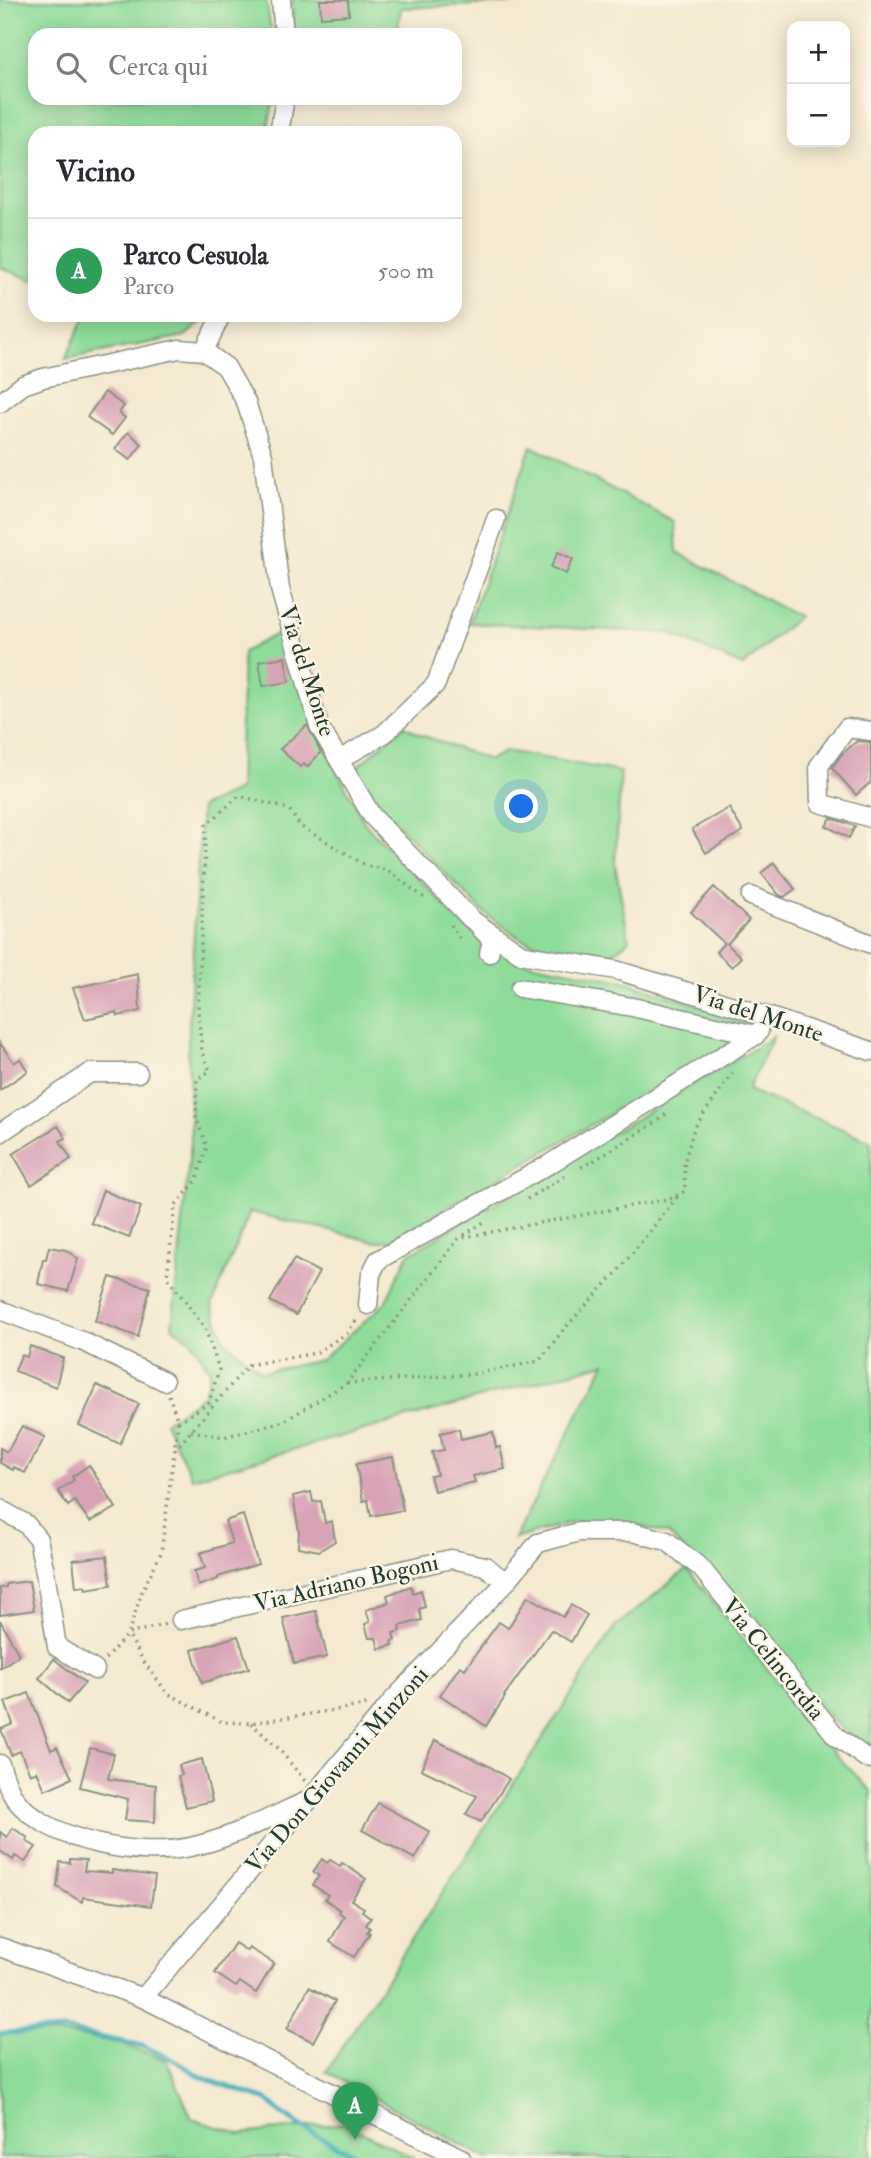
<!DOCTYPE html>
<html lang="it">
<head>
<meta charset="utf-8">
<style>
	:root { --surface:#fff; --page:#f7f7f7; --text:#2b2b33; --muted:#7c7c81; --line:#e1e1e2; --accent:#d93025 }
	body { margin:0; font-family:"IM FELL Double Pica",serif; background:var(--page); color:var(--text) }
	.controls { position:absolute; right:21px; top:21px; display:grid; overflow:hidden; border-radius:14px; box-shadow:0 4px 18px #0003 }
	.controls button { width:63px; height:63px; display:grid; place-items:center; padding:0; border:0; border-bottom:2px solid var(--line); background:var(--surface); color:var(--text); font:35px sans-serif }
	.you { position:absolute; left:522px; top:807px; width:24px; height:24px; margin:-18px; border:5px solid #fff; border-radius:50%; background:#1a73e8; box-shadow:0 0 0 10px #1a73e833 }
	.badge { display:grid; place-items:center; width:46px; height:46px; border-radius:50%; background:var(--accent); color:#fff; font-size:23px; font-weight:700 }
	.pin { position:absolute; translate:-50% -58px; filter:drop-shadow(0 2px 4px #0008) }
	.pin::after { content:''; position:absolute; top:37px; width:24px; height:21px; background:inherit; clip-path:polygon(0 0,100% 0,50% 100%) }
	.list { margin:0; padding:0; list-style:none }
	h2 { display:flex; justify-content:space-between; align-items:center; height:91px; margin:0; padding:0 28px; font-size:30px }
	h2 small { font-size:23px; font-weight:400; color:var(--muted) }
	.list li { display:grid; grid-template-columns:46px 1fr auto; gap:21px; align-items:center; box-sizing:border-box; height:105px; padding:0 28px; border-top:2px solid var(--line) }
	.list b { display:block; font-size:26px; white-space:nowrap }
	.list p { margin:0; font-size:23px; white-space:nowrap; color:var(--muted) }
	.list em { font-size:23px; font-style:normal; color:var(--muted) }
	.icon { flex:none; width:38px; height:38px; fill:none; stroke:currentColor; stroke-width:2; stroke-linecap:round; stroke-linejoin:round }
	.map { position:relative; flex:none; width:871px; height:2158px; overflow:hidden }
	.search { position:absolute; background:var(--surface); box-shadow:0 4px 18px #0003; left:28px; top:28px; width:434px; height:77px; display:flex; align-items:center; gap:18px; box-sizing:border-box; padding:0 24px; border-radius:21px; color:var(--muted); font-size:26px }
	.panel { position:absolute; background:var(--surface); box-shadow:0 4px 18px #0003; left:28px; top:126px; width:434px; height:196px; border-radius:21px }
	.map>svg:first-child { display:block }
	.green { fill:#8edc9a; stroke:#568c67; stroke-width:2 }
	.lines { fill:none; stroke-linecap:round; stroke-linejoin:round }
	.stream { stroke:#40aebd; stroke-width:5 }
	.building { fill:#d8a3b5 }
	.minor-casing { stroke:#8a9382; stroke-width:21 }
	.path { stroke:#8a9382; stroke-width:3.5; stroke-dasharray:2 5; stroke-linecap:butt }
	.minor { stroke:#fff; stroke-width:18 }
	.labels { text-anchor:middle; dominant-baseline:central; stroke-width:5; stroke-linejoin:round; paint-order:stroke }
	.street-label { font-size:24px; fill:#1f3d34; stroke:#fcf5e5 }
</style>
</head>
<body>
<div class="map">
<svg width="871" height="2158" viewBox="0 0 871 2158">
	<rect width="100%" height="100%" fill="#fcf5e5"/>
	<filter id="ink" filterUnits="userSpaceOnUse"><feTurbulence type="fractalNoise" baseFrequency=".0143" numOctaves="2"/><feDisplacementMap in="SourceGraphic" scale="14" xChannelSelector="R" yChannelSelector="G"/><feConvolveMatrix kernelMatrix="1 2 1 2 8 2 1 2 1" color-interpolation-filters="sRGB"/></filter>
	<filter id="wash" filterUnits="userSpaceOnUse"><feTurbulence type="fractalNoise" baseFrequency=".00686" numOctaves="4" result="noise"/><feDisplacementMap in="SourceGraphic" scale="28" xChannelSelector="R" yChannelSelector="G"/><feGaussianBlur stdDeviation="1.57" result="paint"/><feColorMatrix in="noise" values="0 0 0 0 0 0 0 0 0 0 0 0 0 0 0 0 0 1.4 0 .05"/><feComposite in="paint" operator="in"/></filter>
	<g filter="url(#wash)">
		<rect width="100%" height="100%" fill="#f4e9d0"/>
		<!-- green -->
		<g class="green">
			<path d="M0,0H266L272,35H35V98H274L267,133H35V281L0,267Z"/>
			<path d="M292,0H522V3L401,8L397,35H293Z"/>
			<path d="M86,315H206L203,321L185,336L65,359Z"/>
			<path d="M531,446L675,522L677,552L798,617L743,666L668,633L469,623Z"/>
			<path d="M280,632L305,700L332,761L365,824L468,929L518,961L624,981L755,1024L739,1039L392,1240L377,1242L250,1212L212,1305L224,1340L262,1372L321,1360L385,1303L408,1255L773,1037L748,1090L871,1141V1747L838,1726L669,1534L624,1522L575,1521L514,1539L605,1363L192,1478L165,1422L204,1395L210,1371L192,1341L172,1327L191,1141L188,1043L201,807L239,790L243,652Z"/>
			<path d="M404,726L419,734L489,760L506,751L621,772L615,864L629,940L605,959L572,956L521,939L483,912L379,806L356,768Z"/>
			<path d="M687,1569L839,1758L871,1791V2158H486L326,2072L615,1627Z"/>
			<path d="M17,2033C71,2033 117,2038 167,2061L192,2119L240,2134L344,2123L414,2158H0V2035Z"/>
		</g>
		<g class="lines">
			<!-- stream -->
			<path class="stream" d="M0,2033L65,2030L143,2046L174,2060L203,2078L267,2100L282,2114L316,2135L362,2158"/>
		</g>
		<g id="blocks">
			<!-- building -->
			<g class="building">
				<path d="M320,0H348L349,15L321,17Z"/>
				<path d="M105,392L124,406L119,413L125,418L112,435L87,417Z"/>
				<path d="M128,432L142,444L130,460L115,449Z"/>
				<path d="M558,552L573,559L566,574L551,567Z"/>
				<path d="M285,657L289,682L263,686L259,661Z"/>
				<path d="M307,725L321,752L307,767L304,764L300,767L280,749Z"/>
				<path d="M857,741L871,742V782L856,795L832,768L842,754Z"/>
				<path d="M729,808L743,831L706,853L692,829Z"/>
				<path d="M831,818L855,826L849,838L826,826Z"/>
				<path d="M774,863L795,889L784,897L779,895L761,873Z"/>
				<path d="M714,887L749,920L727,944L741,957L732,967L716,952L724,943L691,912Z"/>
				<path d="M138,974L140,1011L118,1016L117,1012L85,1019L73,988Z"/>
				<path d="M0,1043L14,1063L20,1059L28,1071L0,1090Z"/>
				<path d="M58,1126L66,1138L60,1141L71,1159L31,1185L13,1154Z"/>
				<path d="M103,1190L141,1207L129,1238L91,1223Z"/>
				<path d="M49,1247L66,1250L78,1259L68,1291L38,1284L43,1259H46Z"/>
				<path d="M294,1259L319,1272L296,1315L270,1301Z"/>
				<path d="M110,1277L150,1288L138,1337L95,1321Z"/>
				<path d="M30,1346L63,1358L56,1387L15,1371L21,1355L27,1357Z"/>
				<path d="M97,1385L139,1404L120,1444L79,1425Z"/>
				<path d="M22,1426L45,1437L25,1473L14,1467L13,1470L0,1463V1448L7,1452Z"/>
				<path d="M459,1429L461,1439L493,1432L496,1448L500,1447L505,1469L473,1476L475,1482L434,1491L430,1476L437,1475L432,1452L444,1450L440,1433Z"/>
				<path d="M393,1457L403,1510L371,1516L368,1500L363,1501L356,1464Z"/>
				<path d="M89,1465L116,1508L90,1522L75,1501L68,1506L58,1491L74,1480L72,1477Z"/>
				<path d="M311,1492L313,1502L321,1501L325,1523L332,1521L335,1541L319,1551L298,1547L299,1532L293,1496Z"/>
				<path d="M243,1515L258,1564L218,1577V1579L198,1586L194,1571L205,1568L200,1553L232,1543L225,1521Z"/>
				<path d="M107,1556L111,1585L86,1589L85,1586L76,1587L73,1560Z"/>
				<path d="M29,1581L34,1610L0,1615V1588L6,1587V1584Z"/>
				<path d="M411,1586L413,1593L421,1590L425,1607L419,1609L422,1620L400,1626L401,1631L393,1633L395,1640L392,1641L393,1645L379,1649L376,1638H369L365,1624L370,1622L366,1610L389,1602L387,1595Z"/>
				<path d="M528,1596L563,1617L571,1605L587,1615L571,1642L551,1630L504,1696L505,1697L486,1726L440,1695L460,1666L465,1669L499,1622L508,1628Z"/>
				<path d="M316,1611L327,1657L294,1664L283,1618Z"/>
				<path d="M0,1620L19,1655L0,1668Z"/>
				<path d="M238,1636L249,1668L202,1683L192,1650Z"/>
				<path d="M54,1659L85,1683L68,1703L39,1678Z"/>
				<path d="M29,1693L51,1750L57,1747L72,1778L45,1790L37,1771L30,1774L20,1751L11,1755L1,1729L13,1724L5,1702Z"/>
				<path d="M435,1740L489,1766L509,1779L481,1822L466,1814L477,1796L421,1769Z"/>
				<path d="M90,1748L114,1754L108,1779L156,1785L155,1822L125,1820L128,1799L80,1787Z"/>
				<path d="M202,1759L212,1801L186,1807L178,1776L182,1775L179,1765Z"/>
				<path d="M378,1803L430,1832L415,1859L362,1830Z"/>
				<path d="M13,1828L28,1838L26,1841L36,1847L25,1862L15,1856L13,1860L0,1851V1832L7,1837Z"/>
				<path d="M70,1859L86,1860L84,1871L112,1873V1870L155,1876L151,1906L83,1897L82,1902L57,1887L60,1862L70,1863Z"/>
				<path d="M322,1859L327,1863L330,1860L340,1866L342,1863L366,1879L351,1900L364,1908L362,1911L371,1918L366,1925L370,1928L367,1932L370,1933L354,1957L330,1942L344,1916L339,1912L340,1910L325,1899L328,1895L313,1885L319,1876L313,1872Z"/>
				<path d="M235,1943L247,1951L249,1948L274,1963L256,1993L240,1982L236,1987L215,1973Z"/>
				<path d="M309,1987L335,2001L313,2042L287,2029Z"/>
			</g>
		</g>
	</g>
	<g filter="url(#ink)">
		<use href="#blocks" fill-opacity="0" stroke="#8a9382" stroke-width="2"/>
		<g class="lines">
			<defs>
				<g id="minor">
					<path d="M281,0L284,35"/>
					<path d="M279,133L285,98"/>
					<path d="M204,351L221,315"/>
					<path d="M0,403L23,385L43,378L179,349L204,351L226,367L246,402L263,456L280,589L319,726L372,816L471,919L521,954L616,970L770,1017L871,1051"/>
					<path d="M871,731L847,728L819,766L820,803L871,818"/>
					<path d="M339,760L384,734L436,684L496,519"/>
					<path d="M751,896L871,944"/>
					<path d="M481,929L492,940L489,953"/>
					<path d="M520,988L632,1007L756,1035L759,1031"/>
					<path d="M0,1133L90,1073H138"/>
					<path d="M368,1305L371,1274L378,1260L548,1165L756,1035"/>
					<path d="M0,1310L84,1342L164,1381"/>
					<path d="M0,1509L26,1524L38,1539L45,1572L57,1647L95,1670"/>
					<path d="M181,1620L451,1559L485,1566L506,1582"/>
					<path d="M0,1764C4,1775 8,1789 15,1799C49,1842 139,1858 190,1847C230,1839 268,1818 305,1802"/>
					<path d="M0,1947L143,1998L393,1700L506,1582L538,1543L579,1532H632L667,1541L701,1568L836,1736L866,1758L871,1759"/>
					<path d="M143,1998L461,2158"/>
				</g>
			</defs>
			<!-- minor casing -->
			<use href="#minor" class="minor-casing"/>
			<!-- path -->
			<g class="path">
				<path d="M451,925L459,938"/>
				<path d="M581,1167L593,1161L658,1121L666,1114"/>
				<path d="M527,1199L565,1176"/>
				<path d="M464,1235L484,1222"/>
				<path d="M347,1383L475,1374L539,1361L564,1329L619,1270L677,1197"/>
				<path d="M169,1395L178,1422L161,1553L143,1589L128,1634L144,1662L167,1693L222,1722L251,1723L367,1705"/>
				<path d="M178,1422L209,1403L219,1369L205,1328L167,1277L175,1206L196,1181L207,1147L196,1117L197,1079L210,1071L202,1052L198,1010L206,825L239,796L289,809L300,826L367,866L387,870L427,900"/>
				<path d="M191,1431L224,1437L284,1421L347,1383L459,1238L673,1198L685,1191L684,1163L694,1128L735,1069"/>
				<path d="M175,1450L248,1365L316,1353L347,1333L359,1317"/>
				<path d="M105,1659L128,1634L166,1624"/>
				<path d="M251,1723L279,1749L305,1781"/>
			</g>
			<!-- minor -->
			<use href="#minor" class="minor"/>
		</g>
	</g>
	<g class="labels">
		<!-- street labels -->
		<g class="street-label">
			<text transform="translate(307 671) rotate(72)">Via del Monte</text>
			<text transform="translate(758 1014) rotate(18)">Via del Monte</text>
			<text transform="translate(346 1583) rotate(-13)">Via Adriano Bogoni</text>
			<text transform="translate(773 1659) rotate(51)">Via Celincordia</text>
			<text transform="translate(337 1770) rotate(-49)">Via Don Giovanni Minzoni</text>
		</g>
	</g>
</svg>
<div class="controls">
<button>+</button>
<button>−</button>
</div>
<div class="you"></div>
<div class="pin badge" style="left:355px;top:2140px;background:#2e9e5b">A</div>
<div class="search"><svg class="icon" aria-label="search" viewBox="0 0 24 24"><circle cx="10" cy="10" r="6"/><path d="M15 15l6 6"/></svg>Cerca qui</div>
<section class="panel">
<h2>Vicino<small></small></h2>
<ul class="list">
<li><span class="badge" style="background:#2e9e5b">A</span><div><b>Parco Cesuola</b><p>Parco</p></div><em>500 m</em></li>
</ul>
</section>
</div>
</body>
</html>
